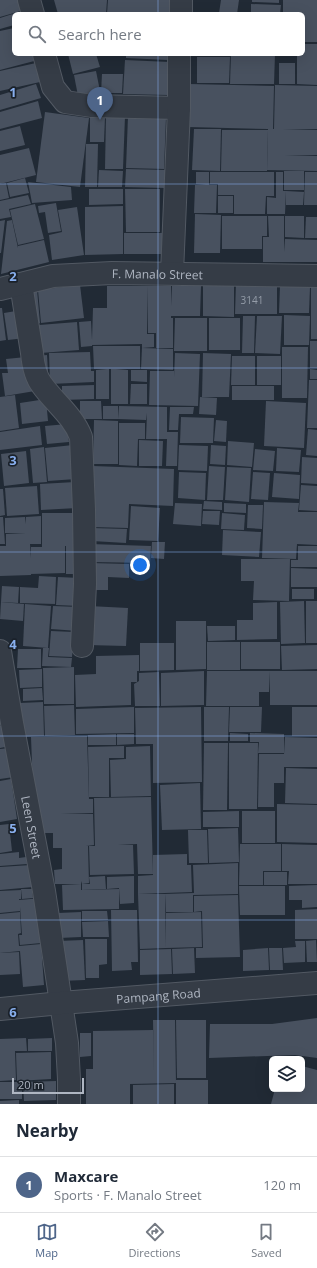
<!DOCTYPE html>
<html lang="en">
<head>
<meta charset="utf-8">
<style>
	:root { --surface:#fff; --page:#f6f6f7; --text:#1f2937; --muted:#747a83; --line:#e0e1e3; --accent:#4e6589 }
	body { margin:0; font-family:"Open Sans",sans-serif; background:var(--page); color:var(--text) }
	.controls { position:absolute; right:12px; bottom:12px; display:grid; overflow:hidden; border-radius:6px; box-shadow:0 4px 16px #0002 }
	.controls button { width:36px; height:36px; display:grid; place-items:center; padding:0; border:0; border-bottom:1px solid var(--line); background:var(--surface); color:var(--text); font:20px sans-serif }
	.scale { position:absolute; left:12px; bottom:10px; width:72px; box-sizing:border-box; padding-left:4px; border:2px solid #afb6c2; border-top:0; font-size:11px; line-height:14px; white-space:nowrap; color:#afb6c2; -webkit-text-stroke:3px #1a212a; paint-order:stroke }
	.you { position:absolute; left:140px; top:565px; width:14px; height:14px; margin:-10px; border:3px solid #fff; border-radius:50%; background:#1a73e8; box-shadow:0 0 0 6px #1a73e833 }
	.badge { display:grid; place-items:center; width:26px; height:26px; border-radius:50%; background:var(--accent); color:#fff; font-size:13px; font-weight:700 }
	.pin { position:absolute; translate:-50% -33px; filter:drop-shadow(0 1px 2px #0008) }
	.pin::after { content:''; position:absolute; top:21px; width:14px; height:12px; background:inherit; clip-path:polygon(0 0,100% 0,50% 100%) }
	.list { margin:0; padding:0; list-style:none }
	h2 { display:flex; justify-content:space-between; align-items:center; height:52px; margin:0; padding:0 16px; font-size:17px }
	h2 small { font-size:13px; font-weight:400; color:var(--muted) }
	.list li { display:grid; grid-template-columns:26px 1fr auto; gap:12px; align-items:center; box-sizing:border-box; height:56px; padding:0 16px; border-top:1px solid var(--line) }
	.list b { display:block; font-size:15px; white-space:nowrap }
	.list p { margin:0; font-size:13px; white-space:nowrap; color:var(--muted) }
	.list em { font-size:13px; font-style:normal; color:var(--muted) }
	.icon { flex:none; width:22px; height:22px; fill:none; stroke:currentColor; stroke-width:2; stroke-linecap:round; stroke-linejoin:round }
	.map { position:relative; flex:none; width:317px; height:1104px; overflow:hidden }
	.search { position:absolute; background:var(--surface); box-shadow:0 4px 16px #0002; left:12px; right:12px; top:12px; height:44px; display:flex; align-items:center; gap:10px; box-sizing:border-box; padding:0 14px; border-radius:6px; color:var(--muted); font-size:15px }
	.sheet { height:108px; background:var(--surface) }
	nav { display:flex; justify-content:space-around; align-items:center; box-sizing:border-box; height:56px; border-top:1px solid var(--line); background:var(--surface); font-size:11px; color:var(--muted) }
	nav a { display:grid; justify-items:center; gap:2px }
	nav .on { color:var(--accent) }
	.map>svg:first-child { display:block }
	.building { fill:#48515f }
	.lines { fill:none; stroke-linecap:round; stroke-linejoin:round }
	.minor-casing { stroke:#525963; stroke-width:24 }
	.minor { stroke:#353c46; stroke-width:22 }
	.grid { fill:none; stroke:#88afee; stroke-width:1; stroke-opacity:0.55 }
	.labels { text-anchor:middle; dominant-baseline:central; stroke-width:3.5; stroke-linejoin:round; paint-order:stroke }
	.number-label { font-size:10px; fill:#959da9 }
	.street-label { font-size:12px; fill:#afb6c2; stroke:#1a212a }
	.grid-label { font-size:13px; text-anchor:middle; font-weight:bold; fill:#88afee; stroke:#1a212a; stroke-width:3.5; stroke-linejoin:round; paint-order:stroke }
</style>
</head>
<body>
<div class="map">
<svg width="317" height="1104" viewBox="0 0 317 1104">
	<rect width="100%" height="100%" fill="#212a35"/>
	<!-- building -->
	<g class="building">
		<path d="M0,0H21L24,10L0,17Z"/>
		<path d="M54,0H107L106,14H58Z"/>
		<path d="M108,0H171L170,14H107Z"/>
		<path d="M221,0H239L237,14L219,13Z"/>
		<path d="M252,0H279V3L252,2Z"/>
		<path d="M283,0H317V42H303V14H283Z"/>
		<path d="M251,4L281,5L280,14H251Z"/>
		<path d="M22,11L23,14H14V25L0,29V18Z"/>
		<path d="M14,28V54H37L38,60L0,70V31Z"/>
		<path d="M303,44H317V85L297,84V54H303Z"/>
		<path d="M68,54H96L100,67L73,74Z"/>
		<path d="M126,54H168V60L126,58Z"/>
		<path d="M231,54H275L274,84H230Z"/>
		<path d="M197,57H230L229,83H197Z"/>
		<path d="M125,60L170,62L168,95L123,94Z"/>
		<path d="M36,63L40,82L0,91V71Z"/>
		<rect x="279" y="63" width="16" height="21"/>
		<path d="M96,71L100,91L78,96L74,75Z"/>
		<path d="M102,74H123L122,93H101Z"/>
		<path d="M36,84L41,98L0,110V95Z"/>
		<path d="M189,84L274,86L273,129H274L275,85L317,86V129H283L317,130V155H285L317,156V171L267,170L268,129L188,127Z"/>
		<path d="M38,101L42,118L0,129V112Z"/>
		<path d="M45,112L89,118L80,187L36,182Z"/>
		<path d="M106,115L125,116L123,169H105Z"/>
		<path d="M128,116L166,117L164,169L126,168Z"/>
		<path d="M90,117H105L104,142H90Z"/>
		<path d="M20,126L25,145L0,151V131Z"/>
		<path d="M194,129H221L220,171L192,170Z"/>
		<path d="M222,130H268L267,171H221Z"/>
		<path d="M86,144H98L97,187H85Z"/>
		<path d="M29,148L36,175L0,184V155Z"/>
		<path d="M126,169L167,170L166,188L125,187Z"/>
		<path d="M99,170L123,171L122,187H98Z"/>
		<rect x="284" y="171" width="20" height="19"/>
		<path d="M196,172H209V185H217L216,213H194L195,185H206L196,184Z"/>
		<path d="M210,172H274V196H266L265,214H234V195H218V184H210Z"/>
		<path d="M276,172H283V191H286L285,214H267V197L276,198Z"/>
		<path d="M305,172H317V205H304Z"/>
		<path d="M25,178L29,193L10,197L7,183Z"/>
		<path d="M28,182L71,187L72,200L32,203Z"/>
		<path d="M6,183L9,198L0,200V184Z"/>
		<path d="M89,189H123V204L89,205Z"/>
		<path d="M125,189H160V232H126Z"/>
		<path d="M286,191L304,192L303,205H286Z"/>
		<path d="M28,195L31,204L9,209L11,217L0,219V201Z"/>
		<rect x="218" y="196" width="15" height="17"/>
		<path d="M56,203L61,231L48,233L45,212L39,213L38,206Z"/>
		<path d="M35,204L44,239L18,245L10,210Z"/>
		<path d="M123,206V254L85,255V207Z"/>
		<path d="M77,207L84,255L52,260L49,235L62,232L58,210Z"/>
		<path d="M195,214L221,215L220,253H194Z"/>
		<path d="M222,216H267V236H262V249H222Z"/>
		<path d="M268,216H284V252L285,239L317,240V262H263V237H269Z"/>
		<path d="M285,216H304V238L285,237Z"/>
		<path d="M306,217H317V238H305Z"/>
		<path d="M5,220L1,253H0V221Z"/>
		<path d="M12,220L18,248V246L44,240L49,262L1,274L7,221Z"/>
		<path d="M124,233H165L166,254H124Z"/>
		<path d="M236,283L277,284V314H235Z"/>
		<path d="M80,285L84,318L41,323L38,290Z"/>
		<path d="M203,285L234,286V317L203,316Z"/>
		<path d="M107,286H148L147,334H154V347L142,348V344L92,345V346L81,347L79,322L91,321L92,340L93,308H107Z"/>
		<path d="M148,286H171V306L172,286H201L200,316H171V318H173V348H156V333H148Z"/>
		<path d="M280,286L310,287L309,313H279Z"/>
		<rect x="311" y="287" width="6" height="52"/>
		<path d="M37,290L40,323L33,324L29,291Z"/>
		<path d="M0,308H2L6,340L0,341Z"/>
		<path d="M22,310L25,338L8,340L4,313Z"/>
		<path d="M284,315L310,316L309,345H284Z"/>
		<path d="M243,316H255L254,353H242Z"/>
		<path d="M257,316H282L280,354L255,353Z"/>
		<path d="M175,318H207V351H174Z"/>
		<rect x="209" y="318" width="31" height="32"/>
		<path d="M77,322L79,350L41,353L39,325Z"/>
		<rect x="310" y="341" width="7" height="27"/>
		<path d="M93,346H140V348H139H140V369H116L128,370V404H111V369H109V399H96V370L107,369H94Z"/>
		<path d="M282,347H308L307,398H282Z"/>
		<path d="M142,348L173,349V370L141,369Z"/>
		<path d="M90,352L91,371H94V382L50,384L49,353Z"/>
		<path d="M175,353L200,354L198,406L149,405L150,371H174V377Z"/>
		<path d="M203,353L231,354L229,397H202Z"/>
		<path d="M47,355L48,372L38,373L37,356Z"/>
		<path d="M232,356H255V385H231Z"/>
		<rect x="257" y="356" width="24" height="29"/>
		<path d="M26,357L35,391L5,396L2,373H8L6,359Z"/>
		<path d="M310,369L317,370V379H310Z"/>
		<path d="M131,370H147V382L131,381Z"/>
		<path d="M309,380H317V428H307Z"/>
		<path d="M131,384H147V404H130Z"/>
		<path d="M94,385V399L62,400V386Z"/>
		<rect x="232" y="386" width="42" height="14"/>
		<path d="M15,395L19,428L0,431V397Z"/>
		<path d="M200,397L217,398L216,415L199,414Z"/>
		<path d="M46,399L48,421L22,424L20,403Z"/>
		<path d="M80,401H101L102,419H80Z"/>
		<path d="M266,401L306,403L304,448L264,446Z"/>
		<rect x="103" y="406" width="15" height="13"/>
		<path d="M119,406L167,407V432H178L177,466H166L167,439H146L147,413L146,420L118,419Z"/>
		<path d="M170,407H194L193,414H179L178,430H169Z"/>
		<path d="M181,417L214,418L213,443H180Z"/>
		<path d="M94,420L118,421V464H93Z"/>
		<path d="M216,420L227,421L226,442L214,441Z"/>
		<path d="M119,423H145V439H138L137,466L119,465Z"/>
		<path d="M67,424L69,442L47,444L45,426Z"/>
		<path d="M40,426L42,445L0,450V432Z"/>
		<path d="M308,429L317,430V456L306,455Z"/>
		<path d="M139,440L163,441L162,466H139Z"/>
		<path d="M228,441L254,443L252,467L227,465Z"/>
		<path d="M73,445L76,479L48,481L45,448Z"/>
		<path d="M179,445L208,446L207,471L178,470Z"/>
		<path d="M211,445L226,446L225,465L210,464Z"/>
		<path d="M44,447L47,482L33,483L30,449Z"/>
		<path d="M277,448L301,450L299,472L276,471Z"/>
		<path d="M255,449L275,451L273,471L253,470Z"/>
		<path d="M26,451L29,483L4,486L1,454Z"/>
		<path d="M302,457L317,458V484L301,483Z"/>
		<path d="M93,466L174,469L173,506L129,504L128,528L91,527Z"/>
		<path d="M209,466L225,467L223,500H207Z"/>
		<path d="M227,467L251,468L249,502L225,500Z"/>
		<path d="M179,472L206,473L205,500L178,498Z"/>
		<path d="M253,472L270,473L268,500L251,499Z"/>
		<path d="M274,473L300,475L299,499L272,497Z"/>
		<path d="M75,482L77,508L41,510L40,484Z"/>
		<path d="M301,485L317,486V511L299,510Z"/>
		<path d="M37,486L39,514L7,516L5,488Z"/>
		<path d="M0,489H3L5,515L0,516Z"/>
		<path d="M204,501L222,502V510L203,509Z"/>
		<path d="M264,502L299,503L298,512H317V545L297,544L296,559L262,558Z"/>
		<path d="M175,503L202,504L201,526L173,524Z"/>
		<path d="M224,503L246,504V513L224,512Z"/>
		<path d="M248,505H263L262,529L247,528Z"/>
		<path d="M131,506L160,508L158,541L129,540Z"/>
		<path d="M203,511H220L219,525L202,524Z"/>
		<path d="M42,513H79V574H66V546H65V573L31,574V575L0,576V546H6V534H26L5,533V518L25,517L26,524V517L41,516V544H30L31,558V547H42Z"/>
		<path d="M222,513L245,515L244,530L221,529Z"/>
		<path d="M0,517H3L5,544H0Z"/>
		<path d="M92,528L127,529L126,543L92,541Z"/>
		<path d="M223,530L261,532L259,557L222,555Z"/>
		<path d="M152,542H165L164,559L151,558Z"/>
		<path d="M90,544L151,546L150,563L90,562Z"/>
		<path d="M298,546H317V567H291V560H298Z"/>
		<path d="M241,559H290L289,601L253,600L254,581H241Z"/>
		<path d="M90,563L129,564V578L108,577V590H89Z"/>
		<path d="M291,568L317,569V587H291Z"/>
		<path d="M39,576L56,577L55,604L20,603V587L38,588Z"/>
		<path d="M58,577L80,578L79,606L56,605Z"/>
		<path d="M2,586L19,587L18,603L1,602Z"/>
		<rect x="292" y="589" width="22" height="10"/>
		<path d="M304,601L305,643L281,644L280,602Z"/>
		<rect x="306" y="601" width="11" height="42"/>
		<path d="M1,602L24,604L23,621L0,619Z"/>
		<path d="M277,602V639L237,640V620H253V603Z"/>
		<path d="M25,604L51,606L48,648L23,646Z"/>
		<path d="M53,606L79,607L78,631L51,629Z"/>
		<path d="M89,606L128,608L126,646L87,645Z"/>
		<path d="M176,621H206V669L176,670Z"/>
		<path d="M207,626H235V640L208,641Z"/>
		<path d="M51,631L74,632L72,657L49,656Z"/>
		<rect x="207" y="642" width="33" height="28"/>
		<rect x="241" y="642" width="39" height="27"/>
		<path d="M140,643H174V670L140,671Z"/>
		<path d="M317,645V669L282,670L281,646Z"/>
		<path d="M43,648H49L48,657L72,658L71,667L42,666Z"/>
		<path d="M18,649H41V668H17Z"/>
		<path d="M139,655V671H137V682H131V705L76,707L75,675L96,674V656Z"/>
		<path d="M74,667V704H44L43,668Z"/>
		<path d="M42,669V687L20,688L19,670Z"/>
		<path d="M204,671V705L161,706V673Z"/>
		<path d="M207,671H270L269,692H259V706H206Z"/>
		<rect x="270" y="671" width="47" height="34"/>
		<path d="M159,672L160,706H135L134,684L139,681V673Z"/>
		<path d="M42,688L43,700L23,701V689Z"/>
		<path d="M43,702L44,736L21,737L19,703Z"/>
		<path d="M74,705L75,735L45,736L44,706Z"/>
		<path d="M134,707V733L76,734V709Z"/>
		<path d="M201,707L202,782L153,783V744H136L135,708Z"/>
		<path d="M204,707H229L228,741H204Z"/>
		<path d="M230,707H262L261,732H229Z"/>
		<rect x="292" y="707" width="25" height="29"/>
		<path d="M6,725L10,746L0,748V726Z"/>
		<path d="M230,733L248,734V741H230Z"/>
		<path d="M250,733L284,734V753H258L259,742H250Z"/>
		<path d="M116,734V745H88V735Z"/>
		<path d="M117,734H134V744L117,745Z"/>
		<path d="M87,736L89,799H93V813L61,814H93L94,845L86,846H88L89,883L82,884L81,881V884H55L54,870L62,869V848H53V833H41L34,815L31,737Z"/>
		<path d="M285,737L317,738V767H284V783H274V807H258L259,754H284Z"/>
		<path d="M204,743H228L227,810H203Z"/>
		<path d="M229,743H258L257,809H229Z"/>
		<path d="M124,746V758H109V797H89L88,747Z"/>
		<path d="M150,746L151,796L111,797L110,760L126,759V747Z"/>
		<path d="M10,748L14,777L0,779V749Z"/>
		<path d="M286,768L317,769V804L285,803Z"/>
		<path d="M11,779L17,819L0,822V781Z"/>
		<path d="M200,783L201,829L162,830L160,785Z"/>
		<path d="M151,797L153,874H138L137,844L118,845H133L134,874L90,875L89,846H95L94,798Z"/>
		<path d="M277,804L317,805V843L277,842Z"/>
		<path d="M239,811V827H203V812Z"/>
		<rect x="242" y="811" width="33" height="32"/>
		<path d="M9,824L12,851L0,853V825Z"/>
		<path d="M238,828L239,862L209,863L208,829Z"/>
		<path d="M188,830H207L208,863H189Z"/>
		<path d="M240,844H281V871H263V885H239Z"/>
		<path d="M282,844L317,845V884H288L289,871H282Z"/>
		<path d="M19,852V858L26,857L27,864L0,866V854Z"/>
		<path d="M187,854V865H191L192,892L138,894V876L153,875V855Z"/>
		<path d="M238,863V894L193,895V912H166L165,894L194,893L193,865Z"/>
		<path d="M31,865L33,887L0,890V867Z"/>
		<rect x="264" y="872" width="23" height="13"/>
		<path d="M105,876L106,889L82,890V884H90L89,877Z"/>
		<path d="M134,876V903L120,904L119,888L107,889V877Z"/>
		<path d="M81,884V890L119,889V909L63,910L62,885Z"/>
		<path d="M317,885V907L302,908V900H289V886Z"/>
		<path d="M239,886H285V915H240Z"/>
		<path d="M21,889H32L33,898L22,899Z"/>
		<path d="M21,890V899H19V900L42,898L40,933L41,943L20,945L19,935H22L20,907V911L0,913V891Z"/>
		<path d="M138,894H165L166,948L140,949Z"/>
		<path d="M238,895L240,957L196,958V948H203L202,911L194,912V896Z"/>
		<path d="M317,909V939H295V910Z"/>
		<path d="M111,910H137L138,962H131L132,970L112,971Z"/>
		<path d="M82,911H107L108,920L82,921Z"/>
		<path d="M20,912L21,933L18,934L19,946L41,944L44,985L23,987L20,951L0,953V914Z"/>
		<path d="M81,912V937L59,938L58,913Z"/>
		<path d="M201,912L202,947L166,948V913Z"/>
		<path d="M108,921L109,937H83L82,922Z"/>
		<path d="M85,939H107V964L99,965V978H86Z"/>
		<path d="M83,940L85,980L60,981L58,941Z"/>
		<path d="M316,940L317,962H307L306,941Z"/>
		<path d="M295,941H305V962L284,963L283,948L296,947Z"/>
		<path d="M194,948L195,973L173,974L172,949Z"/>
		<path d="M268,948L269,970L243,971V950Z"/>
		<path d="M269,948H282L283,970H270Z"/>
		<path d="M171,949L172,974L140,975V950Z"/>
		<path d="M19,952L20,974L0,975V953Z"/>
		<path d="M317,1018V1058L295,1055L209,1058L210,1024H272Z"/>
		<path d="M153,1020H175L176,1083L130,1084V1104H86V1069H93V1031L153,1030L154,1075Z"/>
		<path d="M176,1020H206V1078H177Z"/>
		<path d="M80,1033H91V1056L80,1057Z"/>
		<path d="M26,1038L27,1051H15L16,1080L0,1081V1039Z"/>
		<path d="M52,1038V1051H28V1039Z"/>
		<path d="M51,1052V1079L17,1081L16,1053Z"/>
		<path d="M302,1066L317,1070V1104H271L275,1089H302Z"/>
		<rect x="176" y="1080" width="32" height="24"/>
		<path d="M56,1081V1100L24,1101L23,1082Z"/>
		<rect x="0" y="1082" width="22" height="17"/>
		<path d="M174,1084V1104H133V1085Z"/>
		<path d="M19,1100V1104H0V1101Z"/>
	</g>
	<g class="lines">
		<defs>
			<g id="minor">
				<path d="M29,0L33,14"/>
				<path d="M181,14V0"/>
				<path d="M44,54L53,87L65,102L92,106L179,108"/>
				<path d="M172,273L179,108V54"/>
				<path d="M21,284L32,353C33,364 35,376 42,385C55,403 73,416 81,437L84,510L85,584L82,646"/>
				<path id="s1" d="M0,289L53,276L112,273L317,276"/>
				<path id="s2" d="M0,651L12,723L44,891L61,1003L67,1043L69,1079V1104"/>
				<path id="s3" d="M0,1009L61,1003L317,983"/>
			</g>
		</defs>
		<!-- minor casing -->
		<use href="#minor" class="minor-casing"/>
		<!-- minor -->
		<use href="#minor" class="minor"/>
	</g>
	<!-- grid -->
	<path class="grid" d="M158,0V14M158,54V1104M0,184H317M0,368H317M0,552H317M0,736H317M0,920H317"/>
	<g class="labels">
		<!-- number labels -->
		<g class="number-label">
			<text x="252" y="300">3141</text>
		</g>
		<!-- street labels -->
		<g class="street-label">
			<text stroke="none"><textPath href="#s1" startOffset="159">F. Manalo Street</textPath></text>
			<text stroke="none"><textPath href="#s2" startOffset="179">Leen Street</textPath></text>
			<text stroke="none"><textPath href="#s3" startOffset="159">Pampang Road</textPath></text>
		</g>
	</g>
	<g class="grid-label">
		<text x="13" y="97">1</text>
		<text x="13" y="281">2</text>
		<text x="13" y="465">3</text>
		<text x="13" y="649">4</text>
		<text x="13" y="833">5</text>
		<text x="13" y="1017">6</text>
	</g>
</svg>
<div class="controls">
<button><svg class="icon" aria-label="layers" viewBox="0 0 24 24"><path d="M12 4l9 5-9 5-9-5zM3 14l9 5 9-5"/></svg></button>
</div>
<div class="scale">20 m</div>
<div class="you"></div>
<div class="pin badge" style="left:100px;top:120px">1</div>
<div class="search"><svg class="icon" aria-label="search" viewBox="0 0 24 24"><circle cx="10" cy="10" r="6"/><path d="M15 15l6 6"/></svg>Search here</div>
</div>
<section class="sheet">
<h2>Nearby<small></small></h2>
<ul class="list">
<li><span class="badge">1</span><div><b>Maxcare</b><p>Sports · F. Manalo Street</p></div><em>120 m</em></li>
</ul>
</section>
<nav>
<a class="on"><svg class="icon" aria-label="map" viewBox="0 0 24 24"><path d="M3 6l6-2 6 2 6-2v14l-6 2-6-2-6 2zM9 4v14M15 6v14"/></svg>Map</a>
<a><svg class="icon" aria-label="directions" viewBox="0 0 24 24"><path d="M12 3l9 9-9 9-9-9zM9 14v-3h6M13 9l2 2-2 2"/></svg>Directions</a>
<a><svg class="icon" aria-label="saved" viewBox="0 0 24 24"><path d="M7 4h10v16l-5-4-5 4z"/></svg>Saved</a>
</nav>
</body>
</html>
